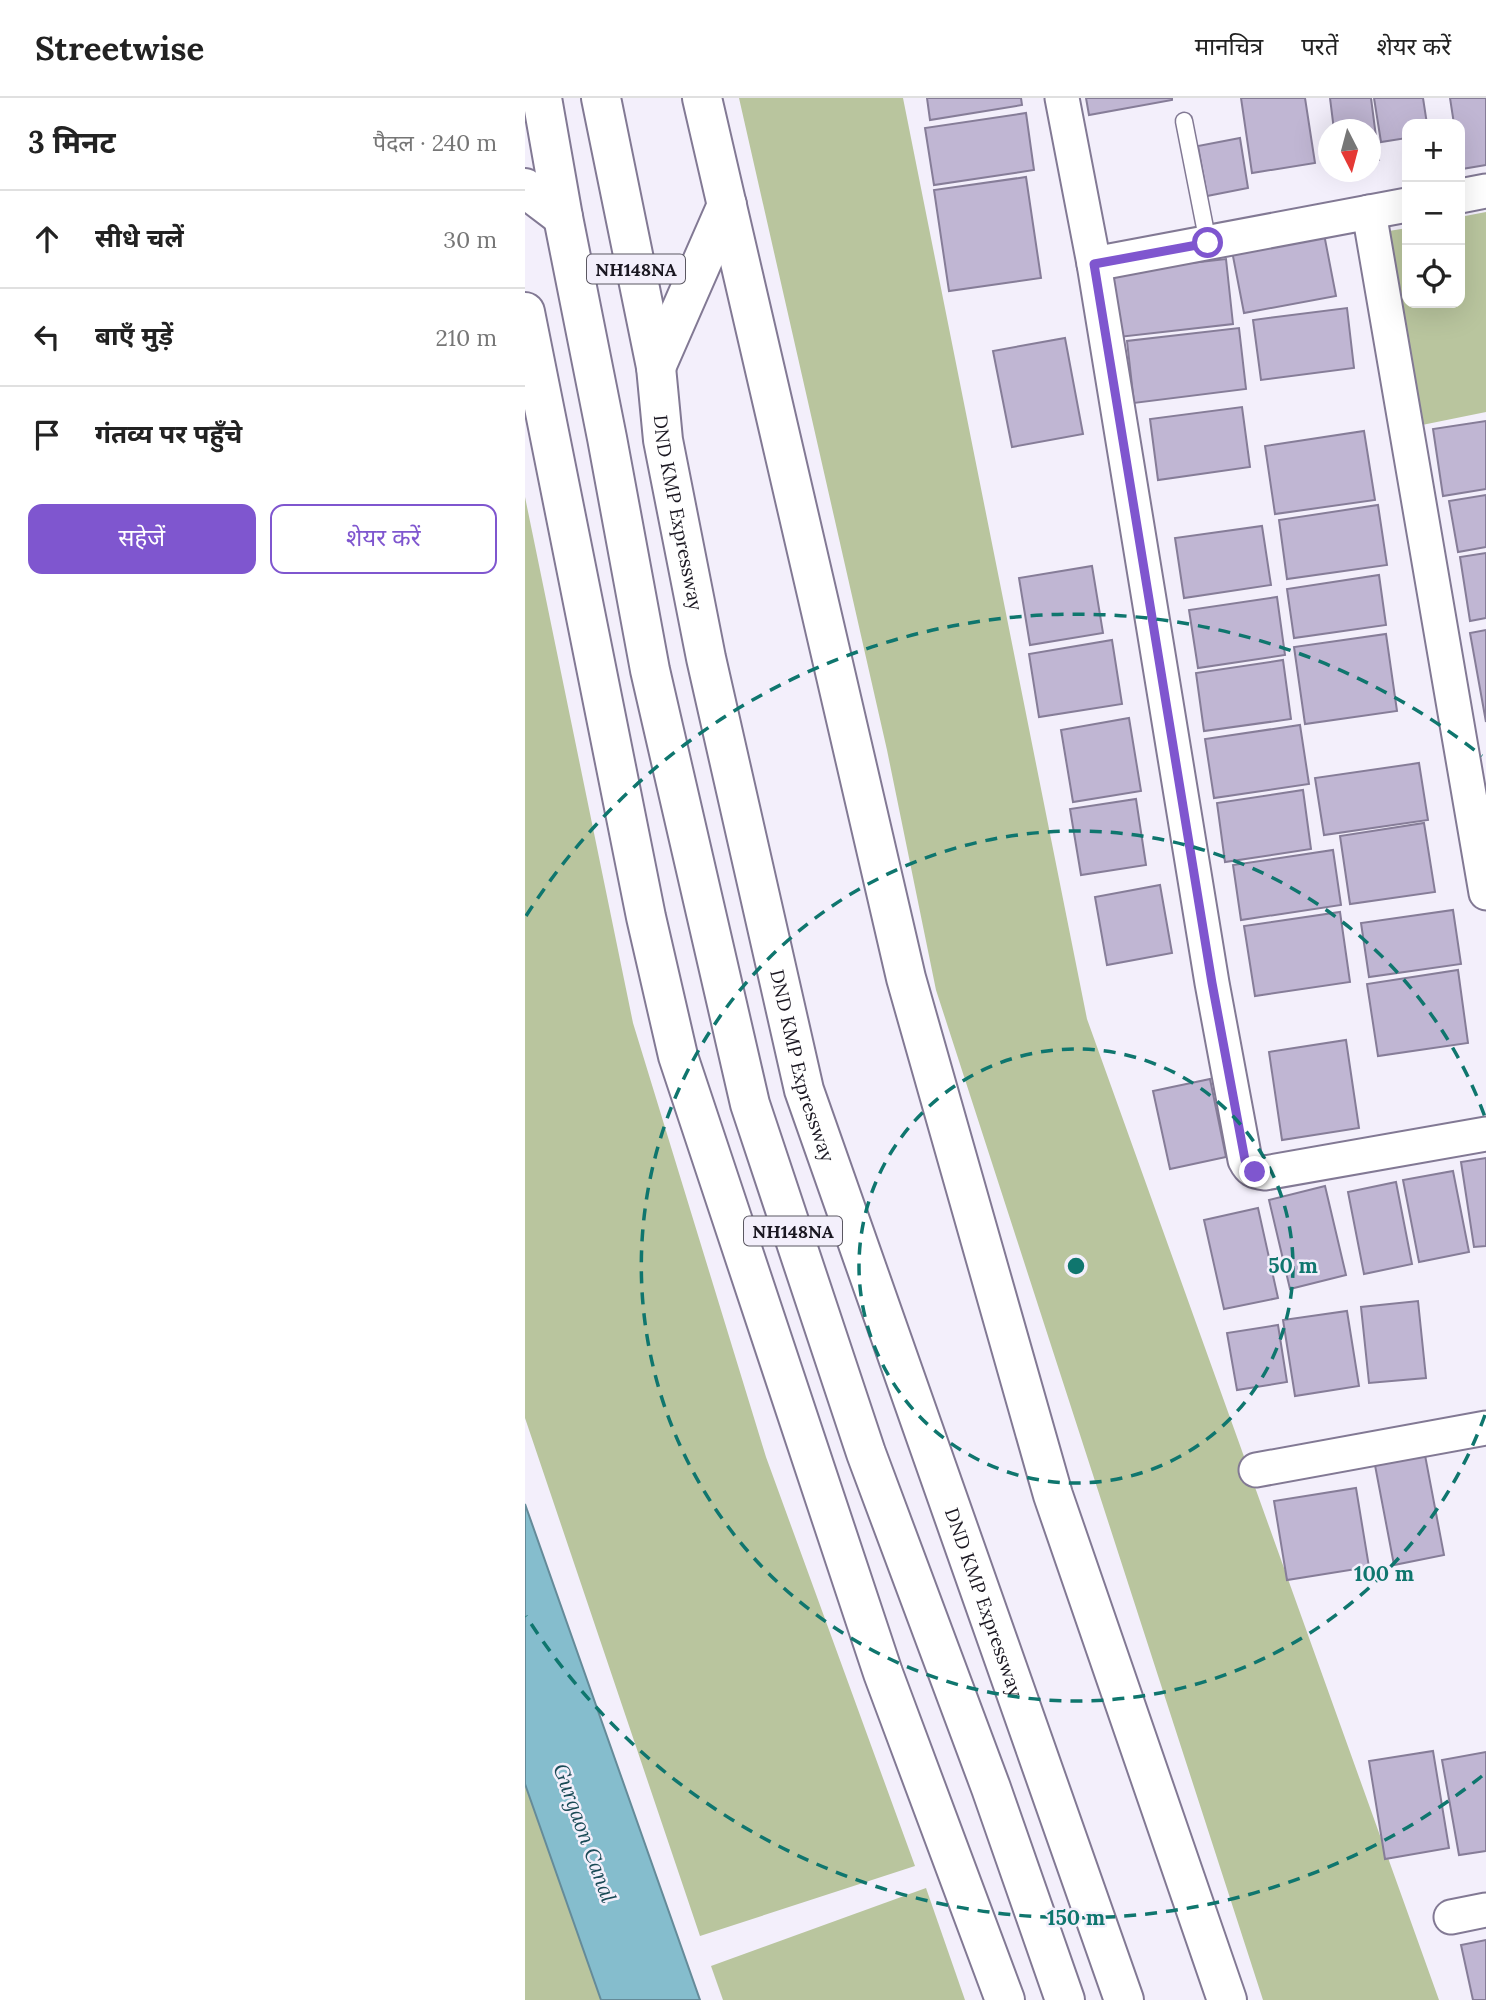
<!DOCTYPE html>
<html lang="hi">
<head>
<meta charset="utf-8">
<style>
	:root { --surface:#fff; --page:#f6f6f6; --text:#222; --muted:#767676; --line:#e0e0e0; --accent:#7f56cf }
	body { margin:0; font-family:Lora,"Noto Sans Devanagari",serif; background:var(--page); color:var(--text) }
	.controls { position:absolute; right:21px; top:21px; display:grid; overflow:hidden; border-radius:14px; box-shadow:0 7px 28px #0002 }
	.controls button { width:63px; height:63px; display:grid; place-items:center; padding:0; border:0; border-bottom:2px solid var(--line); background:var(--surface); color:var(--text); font:35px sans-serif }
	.compass { position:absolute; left:793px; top:21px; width:63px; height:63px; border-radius:50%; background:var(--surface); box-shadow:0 7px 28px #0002; rotate:174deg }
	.stop { position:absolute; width:21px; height:21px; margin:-16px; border:5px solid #7f56cf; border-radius:50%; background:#fff }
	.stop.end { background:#7f56cf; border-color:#fff; box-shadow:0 2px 7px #0008 }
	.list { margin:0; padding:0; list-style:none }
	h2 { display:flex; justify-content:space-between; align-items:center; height:91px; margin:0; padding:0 28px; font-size:30px }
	h2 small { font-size:23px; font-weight:400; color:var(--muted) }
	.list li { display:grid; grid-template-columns:46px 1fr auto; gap:21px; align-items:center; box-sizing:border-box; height:98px; padding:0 28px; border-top:2px solid var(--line) }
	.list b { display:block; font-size:26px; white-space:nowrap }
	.list em { font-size:23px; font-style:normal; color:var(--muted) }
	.actions { display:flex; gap:14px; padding:21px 28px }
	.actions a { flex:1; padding:16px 0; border:2px solid var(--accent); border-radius:14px; text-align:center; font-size:24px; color:var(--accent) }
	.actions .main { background:var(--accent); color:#fff }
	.icon { flex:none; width:38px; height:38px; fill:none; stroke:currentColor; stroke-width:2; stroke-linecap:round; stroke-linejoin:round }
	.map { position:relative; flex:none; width:961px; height:1902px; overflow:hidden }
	header { display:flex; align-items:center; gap:42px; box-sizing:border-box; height:98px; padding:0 35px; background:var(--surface); border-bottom:2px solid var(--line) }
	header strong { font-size:33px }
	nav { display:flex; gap:38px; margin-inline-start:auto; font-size:24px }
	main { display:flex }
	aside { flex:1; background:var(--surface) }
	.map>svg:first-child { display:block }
	.green { fill:#b9c59e }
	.water { fill:#85bdcd; stroke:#658b99; stroke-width:2 }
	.building { fill:#c0b6d3; stroke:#867d98; stroke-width:2 }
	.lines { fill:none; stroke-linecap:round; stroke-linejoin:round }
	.lane-casing { stroke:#827994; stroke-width:19 }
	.street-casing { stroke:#827994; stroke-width:37 }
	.secondary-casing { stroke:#827994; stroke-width:42 }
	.highway-casing { stroke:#827994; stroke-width:42 }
	.lane { stroke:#fff; stroke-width:16 }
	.street { stroke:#fff; stroke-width:33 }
	.secondary { stroke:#fff; stroke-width:38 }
	.highway { stroke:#fff; stroke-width:38 }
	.route { stroke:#7f56cf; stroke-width:9 }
	.ring { fill:none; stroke:#0f766e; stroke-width:3.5; stroke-dasharray:12 9 }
	.labels { text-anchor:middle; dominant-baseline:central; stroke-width:5; stroke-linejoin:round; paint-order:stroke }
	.shield { fill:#f3effb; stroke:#5b5862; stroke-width:2 }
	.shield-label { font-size:18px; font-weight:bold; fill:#1a1721 }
	.street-label { font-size:19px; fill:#1a1721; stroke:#f3effb }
	.water-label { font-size:21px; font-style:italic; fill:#194a56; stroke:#f3effb }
	.centre { fill:#0f766e; stroke:#f3effb; stroke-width:3.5 }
	.ring-label { font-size:21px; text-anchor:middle; font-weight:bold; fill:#0f766e; stroke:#f3effb; stroke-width:5; stroke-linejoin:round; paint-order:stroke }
</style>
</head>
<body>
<header>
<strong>Streetwise</strong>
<nav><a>मानचित्र</a><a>परतें</a><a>शेयर करें</a></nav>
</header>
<main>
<aside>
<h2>3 मिनट<small>पैदल · 240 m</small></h2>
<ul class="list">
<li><svg class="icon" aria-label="ahead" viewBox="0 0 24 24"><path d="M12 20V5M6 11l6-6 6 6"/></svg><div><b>सीधे चलें</b></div><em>30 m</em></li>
<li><svg class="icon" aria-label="left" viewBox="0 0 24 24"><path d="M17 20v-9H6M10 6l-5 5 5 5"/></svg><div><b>बाएँ मुड़ें</b></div><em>210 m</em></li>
<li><svg class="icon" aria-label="arrive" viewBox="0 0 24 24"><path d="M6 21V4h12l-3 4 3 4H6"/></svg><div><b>गंतव्य पर पहुँचे</b></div></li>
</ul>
<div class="actions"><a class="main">सहेजें</a><a>शेयर करें</a></div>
</aside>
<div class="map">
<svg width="961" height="1902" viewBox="0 0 961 1902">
	<rect width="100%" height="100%" fill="#f3effb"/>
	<!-- green -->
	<g class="green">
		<path d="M214,0H378L562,921L914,1902H738L411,892L362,652Z"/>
		<path d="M961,114V314L897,327L858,134L882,130V205H935V119Z"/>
		<path d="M0,399L108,925L241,1359L390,1768L175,1838L0,1320Z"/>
		<path d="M0,1686L76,1902H0Z"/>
		<path d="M401,1790L440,1902H198L186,1868Z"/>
	</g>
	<!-- water -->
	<path class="water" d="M0,1406L175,1902H76L0,1686Z"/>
	<!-- building -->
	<g class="building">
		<path d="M402,0H496L497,7L405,22Z"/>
		<path d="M561,0H647V2L564,17Z"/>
		<path d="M716,0H780L790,65L727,75Z"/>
		<path d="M805,0H846L854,62L846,63V32H809Z"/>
		<path d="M849,0H898L902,26H882V40L856,44Z"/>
		<path d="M925,0H961V67L937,71L935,26H929Z"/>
		<path d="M501,15L509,72L409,87L400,30Z"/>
		<path d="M715,40L723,90L682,98L673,48Z"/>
		<path d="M501,79L516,180L424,193L409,92Z"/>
		<path d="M799,136L811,198L719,215L707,153Z"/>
		<path d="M701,161L708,226L594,239L587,174Z"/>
		<path d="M822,210L829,270L736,282L728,222Z"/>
		<path d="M714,230L721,291L609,305L602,243Z"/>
		<path d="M540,240L558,336L487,349L468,253Z"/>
		<path d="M717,309L725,369L633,382L625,321Z"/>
		<path d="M961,323V391L918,398L908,331Z"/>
		<path d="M839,333L850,402L750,416L740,348Z"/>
		<path d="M961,397V449L933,454L924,403Z"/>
		<path d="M853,407L862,467L762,481L754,422Z"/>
		<path d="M737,428L746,487L659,500L650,440Z"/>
		<path d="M961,455V520L945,523L935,459Z"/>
		<path d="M567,468L578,535L505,547L494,480Z"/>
		<path d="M854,477L861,527L769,540L762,491Z"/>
		<path d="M752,499L760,557L673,570L664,512Z"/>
		<path d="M961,532V624L945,535Z"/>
		<path d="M861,536L872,613L780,626L769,549Z"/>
		<path d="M587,542L597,606L514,619L504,556Z"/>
		<path d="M758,562L766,621L679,633L671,575Z"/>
		<path d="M604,620L616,693L548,704L536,632Z"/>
		<path d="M775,627L784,686L689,700L680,641Z"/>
		<path d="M894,665L903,722L799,737L790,680Z"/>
		<path d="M778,692L786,751L700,764L692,705Z"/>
		<path d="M611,701L621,767L556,777L545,711Z"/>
		<path d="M899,725L910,794L825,806L815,738Z"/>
		<path d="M808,752L816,807L716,822L708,767Z"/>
		<path d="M635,787L647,855L582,867L570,799Z"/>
		<path d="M928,812L936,866L844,879L836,825Z"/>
		<path d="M815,814L825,884L730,898L719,828Z"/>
		<path d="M933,872L943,945L853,958L842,886Z"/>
		<path d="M821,942L834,1030L757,1042L744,954Z"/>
		<path d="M685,981L701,1059L645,1071L628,993Z"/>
		<path d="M961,1060V1148L949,1149L936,1064Z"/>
		<path d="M928,1073L944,1154L894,1164L878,1082Z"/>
		<path d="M871,1084L887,1166L839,1176L823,1094Z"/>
		<path d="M800,1088L821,1177L765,1191L744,1102Z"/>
		<path d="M733,1110L753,1200L699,1211L679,1122Z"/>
		<path d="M893,1203L901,1280L844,1285L836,1209Z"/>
		<path d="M822,1213L834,1288L770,1298L758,1222Z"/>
		<path d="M753,1227L762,1284L712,1292L702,1235Z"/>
		<path d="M899,1352L919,1457L869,1467L849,1362Z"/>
		<path d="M831,1390L844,1469L762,1482L749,1403Z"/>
		<path d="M908,1653L924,1750L860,1761L844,1663Z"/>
		<path d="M961,1654V1753L934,1757L917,1662Z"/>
		<path d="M961,1842V1902H948L936,1847Z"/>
	</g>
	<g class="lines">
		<defs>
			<path id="lane" d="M659,23L683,145"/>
			<g id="street">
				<path d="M537,0L569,166L687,885L720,1062C725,1072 729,1074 740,1075L961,1036"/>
				<path d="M935,98L961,93"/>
				<path d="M844,114L961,795"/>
				<path d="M569,166L882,107"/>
				<path d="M731,1372L961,1330"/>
				<path d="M926,1819L961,1812"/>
			</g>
			<g id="secondary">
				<path d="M177,0L381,880L528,1397L702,1902"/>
				<path d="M0,214L121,819L153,958L358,1575L480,1902"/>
			</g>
			<g id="highway">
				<path d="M17,0L38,119L82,340L125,572L225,1006L341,1355L466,1690L540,1902"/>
				<path id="s1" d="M76,0L131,269L138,342L181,560L279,992L599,1902"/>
				<path d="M0,90L38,119"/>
				<path d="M131,269L202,107"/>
			</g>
		</defs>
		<!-- lane casing -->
		<use href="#lane" class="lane-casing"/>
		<!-- street casing -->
		<use href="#street" class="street-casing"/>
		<!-- secondary casing -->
		<use href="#secondary" class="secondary-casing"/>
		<!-- highway casing -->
		<use href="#highway" class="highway-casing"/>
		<!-- lane -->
		<use href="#lane" class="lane"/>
		<!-- street -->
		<use href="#street" class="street"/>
		<!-- secondary -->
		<use href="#secondary" class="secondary"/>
		<!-- highway -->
		<use href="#highway" class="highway"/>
	</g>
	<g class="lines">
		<!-- route -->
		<path class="route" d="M683,145L569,166L687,885L720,1062L723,1069L730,1074"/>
	</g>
	<!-- distance rings -->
	<g class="ring">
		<circle cx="551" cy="1168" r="217"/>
		<path d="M960 1317A435 435 0 1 1 960 1019"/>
		<path d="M957 1678A652 652 0 0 1 1 1518M1 818A652 652 0 0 1 957 658"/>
	</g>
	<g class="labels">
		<!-- shield labels -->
		<g class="shield">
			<rect x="62" y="156.5" width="98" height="29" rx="5"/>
			<rect x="219" y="1118.5" width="98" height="29" rx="5"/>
		</g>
		<g class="shield-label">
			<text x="111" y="171">NH148NA</text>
			<text x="268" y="1133">NH148NA</text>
		</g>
		<!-- street labels -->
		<g class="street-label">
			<text stroke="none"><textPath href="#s1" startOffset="422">DND KMP Expressway</textPath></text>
			<text stroke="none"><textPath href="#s1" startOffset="989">DND KMP Expressway</textPath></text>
			<text stroke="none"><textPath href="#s1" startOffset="1556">DND KMP Expressway</textPath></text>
		</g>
		<!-- water labels -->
		<g class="water-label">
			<text transform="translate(60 1735) rotate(70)">Gurgaon Canal</text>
		</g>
	</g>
	<circle cx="551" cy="1168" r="10" class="centre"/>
	<g class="ring-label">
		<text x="768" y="1175">50 m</text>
		<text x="859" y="1483">100 m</text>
		<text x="551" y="1827">150 m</text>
	</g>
</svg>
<div class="controls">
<button>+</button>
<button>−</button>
<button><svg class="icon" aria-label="locate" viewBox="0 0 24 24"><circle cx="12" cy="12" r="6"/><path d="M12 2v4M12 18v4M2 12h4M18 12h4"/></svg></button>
</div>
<svg class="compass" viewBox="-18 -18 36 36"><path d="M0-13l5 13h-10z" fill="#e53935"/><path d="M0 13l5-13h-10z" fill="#767676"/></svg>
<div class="stop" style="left:683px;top:145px"></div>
<div class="stop end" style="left:730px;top:1074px"></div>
</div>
</main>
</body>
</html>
